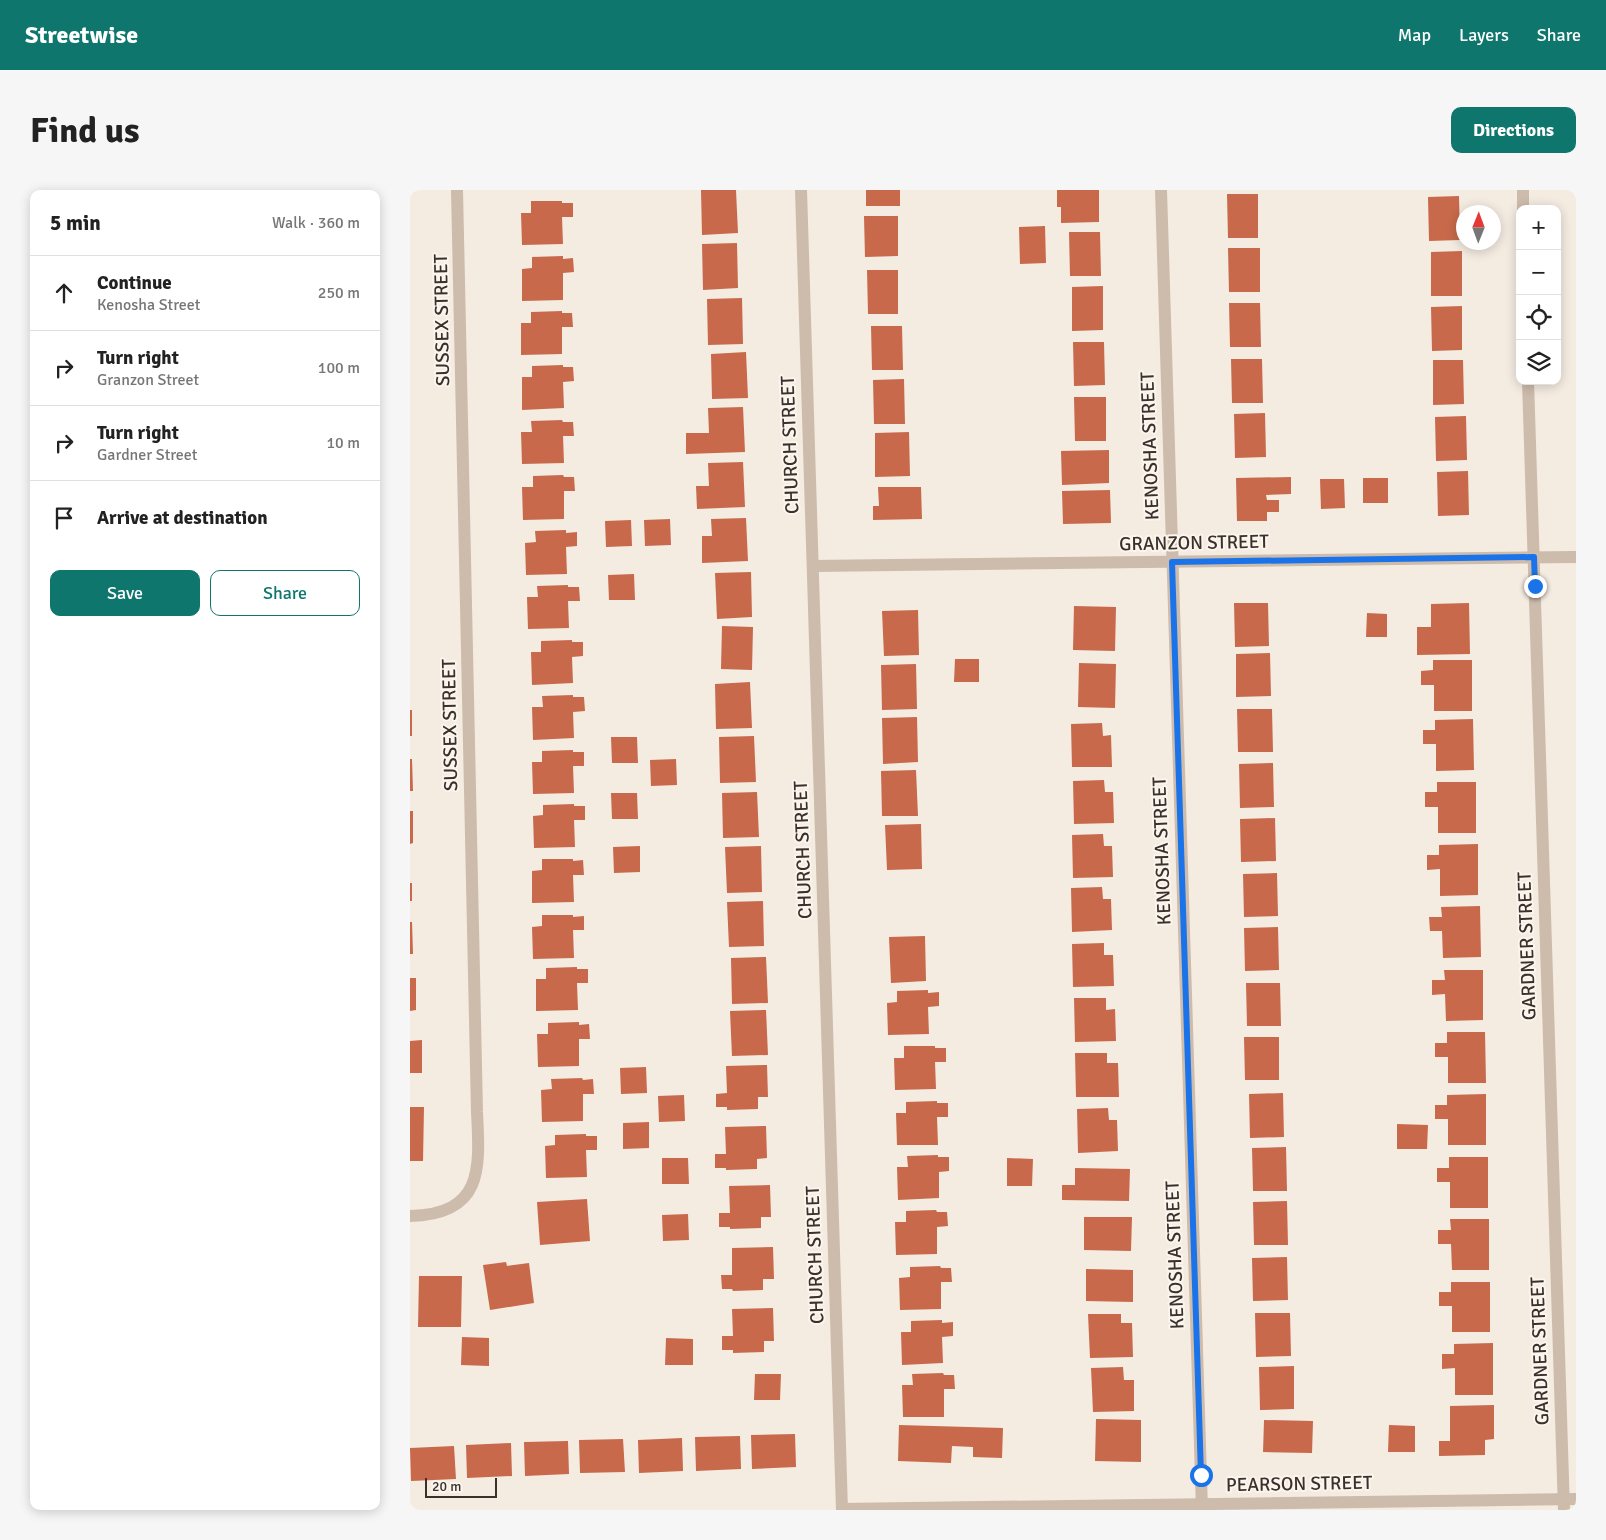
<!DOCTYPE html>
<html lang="en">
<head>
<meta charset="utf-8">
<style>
	:root { --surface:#fff; --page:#f6f6f6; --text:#222; --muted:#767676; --line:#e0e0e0; --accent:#0f766e }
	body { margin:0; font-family:Signika,sans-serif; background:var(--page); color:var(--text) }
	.controls { position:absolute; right:15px; top:15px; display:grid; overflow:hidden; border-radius:10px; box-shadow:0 2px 12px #0003 }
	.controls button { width:45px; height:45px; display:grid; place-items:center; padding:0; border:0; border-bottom:1px solid var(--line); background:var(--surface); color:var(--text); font:25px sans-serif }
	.compass { position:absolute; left:1046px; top:15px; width:45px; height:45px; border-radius:50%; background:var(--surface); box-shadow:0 2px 12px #0003; rotate:1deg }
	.scale { position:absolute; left:15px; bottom:12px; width:72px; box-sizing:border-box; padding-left:5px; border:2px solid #3b302b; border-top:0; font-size:14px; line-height:18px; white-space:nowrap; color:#3b302b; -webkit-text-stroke:4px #fbf5ee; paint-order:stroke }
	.stop { position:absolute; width:15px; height:15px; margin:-11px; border:4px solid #1a73e8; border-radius:50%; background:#fff }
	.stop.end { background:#1a73e8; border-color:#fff; box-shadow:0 1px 5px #0008 }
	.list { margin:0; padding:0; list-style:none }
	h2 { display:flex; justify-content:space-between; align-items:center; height:65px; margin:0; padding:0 20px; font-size:21px }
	h2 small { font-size:16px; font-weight:400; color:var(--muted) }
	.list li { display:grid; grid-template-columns:32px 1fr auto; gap:15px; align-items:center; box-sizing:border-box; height:75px; padding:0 20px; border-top:1px solid var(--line) }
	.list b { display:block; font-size:19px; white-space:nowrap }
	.list p { margin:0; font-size:16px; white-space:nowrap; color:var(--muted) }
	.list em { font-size:16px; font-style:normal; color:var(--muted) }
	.actions { display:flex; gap:10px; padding:15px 20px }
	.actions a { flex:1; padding:11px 0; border:1px solid var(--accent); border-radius:10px; text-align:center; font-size:18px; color:var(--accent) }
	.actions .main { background:var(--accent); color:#fff }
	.icon { flex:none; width:28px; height:28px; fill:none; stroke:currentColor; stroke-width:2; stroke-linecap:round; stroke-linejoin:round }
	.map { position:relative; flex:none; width:1166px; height:1320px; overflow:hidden; border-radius:10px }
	header { display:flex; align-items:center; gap:30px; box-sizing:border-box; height:70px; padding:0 25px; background:var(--accent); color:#fff }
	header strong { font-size:24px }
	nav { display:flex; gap:28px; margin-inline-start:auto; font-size:18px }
	.intro { display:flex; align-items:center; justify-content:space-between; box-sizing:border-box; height:120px; padding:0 30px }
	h1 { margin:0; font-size:35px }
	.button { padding:12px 22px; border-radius:10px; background:var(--accent); color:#fff; font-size:18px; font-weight:700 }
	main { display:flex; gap:30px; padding:0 30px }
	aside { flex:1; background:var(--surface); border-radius:10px; box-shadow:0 2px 12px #0003 }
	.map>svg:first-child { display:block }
	.building { fill:#c8694b }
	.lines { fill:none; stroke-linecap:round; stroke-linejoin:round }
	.minor { stroke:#cdbbac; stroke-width:12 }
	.route { stroke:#1a73e8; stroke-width:6 }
	.labels { text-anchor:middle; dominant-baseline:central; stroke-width:4; stroke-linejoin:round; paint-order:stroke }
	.street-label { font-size:19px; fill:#3b302b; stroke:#fbf5ee }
</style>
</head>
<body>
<header>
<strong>Streetwise</strong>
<nav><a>Map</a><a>Layers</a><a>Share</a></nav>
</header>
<div class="intro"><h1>Find us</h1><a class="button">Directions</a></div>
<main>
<aside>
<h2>5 min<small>Walk · 360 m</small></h2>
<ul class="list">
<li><svg class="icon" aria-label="ahead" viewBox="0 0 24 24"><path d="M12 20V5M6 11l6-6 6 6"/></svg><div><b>Continue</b><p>Kenosha Street</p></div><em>250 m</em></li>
<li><svg class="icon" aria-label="right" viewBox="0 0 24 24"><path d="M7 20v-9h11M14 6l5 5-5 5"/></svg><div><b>Turn right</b><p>Granzon Street</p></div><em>100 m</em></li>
<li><svg class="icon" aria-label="right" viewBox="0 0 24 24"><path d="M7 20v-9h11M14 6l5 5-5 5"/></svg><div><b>Turn right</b><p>Gardner Street</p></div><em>10 m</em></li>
<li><svg class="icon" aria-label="arrive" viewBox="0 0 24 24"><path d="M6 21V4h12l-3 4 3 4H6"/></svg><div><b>Arrive at destination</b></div></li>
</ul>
<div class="actions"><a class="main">Save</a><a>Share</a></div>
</aside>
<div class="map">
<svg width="1166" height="1320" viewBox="0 0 1166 1320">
	<rect width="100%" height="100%" fill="#f4ebe1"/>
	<!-- building -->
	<g class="building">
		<path d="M291,0H326L328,43L292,45Z"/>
		<rect x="456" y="0" width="34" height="16"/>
		<path d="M647,0H689V32L651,33V17H647Z"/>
		<path d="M817,4H848V48H818Z"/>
		<path d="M1049,6L1050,50L1019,51L1018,7Z"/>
		<path d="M121,11H152V13H163V27H152L153,54L112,55L111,23H121Z"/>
		<path d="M454,26H488V66L455,67Z"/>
		<path d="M635,36L636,73L610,74L609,37Z"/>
		<path d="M659,42H690L691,86H660Z"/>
		<path d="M327,53L328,98L293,100L292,54Z"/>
		<path d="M818,58H850V102H819Z"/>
		<path d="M1052,61V106H1021V62Z"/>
		<path d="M153,66V69L163,68L164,82L153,83V110L112,111V79L122,78V67Z"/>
		<path d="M457,80H488V124H458Z"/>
		<path d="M693,96V140L662,141V97Z"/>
		<path d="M332,108L333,154L298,155L297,109Z"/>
		<path d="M819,113H850L851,157H820Z"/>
		<path d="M1052,116V160L1022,161L1021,117Z"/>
		<path d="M152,121V123H162L163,137H152V164L111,165V133H121V122Z"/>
		<path d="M461,136H492L493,180H462Z"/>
		<path d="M663,152H694L695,195L664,196Z"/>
		<path d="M336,162L338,208L302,209L301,164Z"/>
		<path d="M821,169H852L853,213H822Z"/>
		<path d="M1023,170H1053L1054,214L1023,215Z"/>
		<path d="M153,175V177H163L164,191L153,192L154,218L112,220V187H122V176Z"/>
		<path d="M494,189L495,234H464L463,190Z"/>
		<path d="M664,207H696V251H665Z"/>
		<path d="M333,217L335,262L276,264V243H299L298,218Z"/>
		<path d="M855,223L856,267L825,268L824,224Z"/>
		<path d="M1056,226L1057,270L1026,271L1025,227Z"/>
		<path d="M152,230L153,232H163L164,246H153L154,273L112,274L111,242H122L121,231Z"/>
		<path d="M499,242L500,286L465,287V243Z"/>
		<path d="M699,260V293L652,295L651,261Z"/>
		<path d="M333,272L335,317L287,319L286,296H299L298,273Z"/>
		<path d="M1058,281L1059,325L1028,326L1027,282Z"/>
		<path d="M153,285L154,287H164L165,301H154V329L113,330L112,297H123V286Z"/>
		<path d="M881,287V304L856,305L857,310H869V322H857V331H827L826,288Z"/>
		<rect x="953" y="288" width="25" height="25"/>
		<path d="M910,289H934L935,318L911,319Z"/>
		<path d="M468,297H511L512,329L463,330V316H469Z"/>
		<path d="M700,300L701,333L653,334L652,301Z"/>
		<path d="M336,328L338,371L292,373V346H302L301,329Z"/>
		<path d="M260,329L261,355L235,356L234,330Z"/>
		<path d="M221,330L222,356L196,357L195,331Z"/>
		<path d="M156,340V343L167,342V356L156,357L157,384L116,385L115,353L126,352L125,341Z"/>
		<path d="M341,382L342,427L307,429L305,383Z"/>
		<path d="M224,384L225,410H199L198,385Z"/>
		<path d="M158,395V397H169L170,411H158L159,438L118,439L117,407H128L127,396Z"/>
		<path d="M824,413H858L859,456L825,457Z"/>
		<path d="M1059,413L1060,464L1007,465V437H1021V414Z"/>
		<path d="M664,416L706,417L705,461L663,460Z"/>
		<path d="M508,420L509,465L474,466L472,421Z"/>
		<path d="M957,423L977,424V447H956Z"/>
		<path d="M312,436L343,437L342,480L311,479Z"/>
		<path d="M162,450V452H173V466L162,467L163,493L122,495L121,462H131V451Z"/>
		<path d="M860,463L861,506L826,507V464Z"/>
		<path d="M545,469H569V492H544Z"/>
		<path d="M1023,470H1062V521H1024V495H1011V481L1023,480Z"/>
		<path d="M669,473L706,474L705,518L668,517Z"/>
		<path d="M506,474L507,519L472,520L471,475Z"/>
		<path d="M340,492L342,538L306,539L305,494Z"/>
		<path d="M163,505V507H174L175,521L163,522L164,548L123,550L122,517H133L132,506Z"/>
		<path d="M827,519H862L863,562H828Z"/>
		<rect x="0" y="520" width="2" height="26"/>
		<path d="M507,527L508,572L473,574L472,528Z"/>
		<path d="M1063,529L1064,580L1026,581V554H1013V540H1025V530Z"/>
		<path d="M692,533L693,546L701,545L702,577H662L661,534Z"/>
		<path d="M344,546L346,592L310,593L309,547Z"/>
		<path d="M201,547H227L228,573H202Z"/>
		<path d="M163,560V562H174V576H163L164,603L123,604L122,572H132V561Z"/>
		<path d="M0,569H2L3,601H0Z"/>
		<path d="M266,569L267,595L241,596L240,570Z"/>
		<path d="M863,573L864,617L830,618L829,574Z"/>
		<path d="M506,580L508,626H472L471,581Z"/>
		<path d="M694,590L695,602H703L704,633L664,634L663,591Z"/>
		<path d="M1027,592H1066V643H1028V617H1015V602H1027Z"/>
		<path d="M347,602L349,647L313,648L312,603Z"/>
		<path d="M201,603H227L228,629H202Z"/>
		<path d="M164,614V616H175V630H164L165,657L124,658L123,626L133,625V615Z"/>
		<path d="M0,621H3V653L0,654Z"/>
		<path d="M865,628L866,671L831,672L830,629Z"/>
		<path d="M511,634L512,679L477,680L475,635Z"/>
		<path d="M693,644L694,656H702L703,687L663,688L662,645Z"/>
		<path d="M1068,654V705L1030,706V679L1017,680V665H1029V655Z"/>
		<path d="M230,656V682L204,683L203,657Z"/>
		<path d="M351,656L352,702L317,703L315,657Z"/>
		<path d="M132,669H163V671L173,670L174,685H163L164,712L122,713V681L132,680Z"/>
		<path d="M867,683L868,726L834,727L833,684Z"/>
		<rect x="0" y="693" width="2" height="18"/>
		<path d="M692,697L693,709H701L702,740L662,742L661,698Z"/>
		<path d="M353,711L354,756L319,757L317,712Z"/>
		<path d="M1070,716L1071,767L1033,768L1032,741H1020L1019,727H1032L1031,717Z"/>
		<path d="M132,725H163V727L174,726V740H163L164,768L123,769L122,737L132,736Z"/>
		<path d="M0,732H2L3,764H0Z"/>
		<path d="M868,737L869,780L835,781L834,738Z"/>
		<path d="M515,746L516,791L481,793L479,747Z"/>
		<path d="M694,753V765H703L704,796L663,797L662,754Z"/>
		<path d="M356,767L358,813L322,814L321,768Z"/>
		<path d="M167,777V779H178V793H167L168,820L126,821V789H136V778Z"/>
		<path d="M1034,780H1073V830L1036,831L1035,804L1022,805V790H1035Z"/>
		<path d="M0,788H6V820L0,821Z"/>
		<path d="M836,793H870L871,836H837Z"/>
		<path d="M518,800V803L529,802V816L518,817L519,844L478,845L477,813L487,812V801Z"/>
		<path d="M664,808H696V820L705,819L706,851L665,852Z"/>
		<path d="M356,820L358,865L322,866L320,821Z"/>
		<path d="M169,832V835L179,834L180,849H169V876L128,877L127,844H138V833Z"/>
		<path d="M1037,842H1075L1076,893H1038V867H1025V853H1037Z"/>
		<path d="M834,847H869V890H835Z"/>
		<path d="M12,850V883H0V851Z"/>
		<path d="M494,856H525V858H536V872H525L526,899L485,900L484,868H494Z"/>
		<path d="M665,863H697V873H708L709,907H666Z"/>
		<path d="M357,875L358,907H348V919L317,920V917H306V904L317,903L316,876Z"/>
		<path d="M236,877L237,903L211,904L210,878Z"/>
		<path d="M172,888L173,890L183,889L184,904H173V931L132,932L131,900L142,899L141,889Z"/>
		<path d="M873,903L874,947L840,948L839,904Z"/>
		<path d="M1076,904V955H1038V929H1025V915H1037V905Z"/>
		<path d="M274,905L275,931L249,932L248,906Z"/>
		<path d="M527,911V913H538V927H527L528,955H487L486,923H496V912Z"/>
		<path d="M0,917H14L13,971H0Z"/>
		<path d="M698,918L699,930H707L708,961L668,963L667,919Z"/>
		<path d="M239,932V958L213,959V933Z"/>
		<path d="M987,934L1018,935L1017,959H987Z"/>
		<path d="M356,936L357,968L347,969V979L316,980V978H305V964H316L315,937Z"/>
		<path d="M176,944V946H187V960H176L177,987L136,988L135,956L145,955V945Z"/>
		<path d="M876,957L877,1001H843L842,958Z"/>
		<path d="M528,965V967H539V981L529,982V1008L488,1010L487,977H498L497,966Z"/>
		<path d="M1039,967H1078V1018H1040V992H1027V978H1039Z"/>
		<path d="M252,968H278L279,994H252Z"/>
		<path d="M597,968L623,969L622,996H597Z"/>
		<path d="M665,978L720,979L719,1011L652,1010V995H665Z"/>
		<path d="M360,995L361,1027H351V1038L320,1039V1037H309V1023H320L319,996Z"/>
		<path d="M177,1009L180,1051L130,1055L127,1012Z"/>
		<path d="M877,1011L878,1055H844L843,1012Z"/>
		<path d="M526,1020L527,1022H537L538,1036L527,1037V1064L486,1065L485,1032H496V1021Z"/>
		<path d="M278,1024L279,1050L253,1051L252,1025Z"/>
		<path d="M674,1027H722L721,1061L674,1060Z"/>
		<path d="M1040,1029H1079V1080H1042L1041,1054H1028V1040H1041Z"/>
		<path d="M363,1057L364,1089H353V1100L323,1101L322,1099H312L311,1085H322V1058Z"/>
		<path d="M877,1067L878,1110L843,1111L842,1068Z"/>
		<path d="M96,1072L97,1076L119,1073L124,1113L80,1120L73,1075Z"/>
		<path d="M530,1076L531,1078H541L542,1092H531V1119L490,1120L489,1088L500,1087V1077Z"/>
		<path d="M676,1079L723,1080V1112L676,1111Z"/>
		<path d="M9,1086H52L51,1137H8Z"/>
		<path d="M1041,1092H1080V1142H1042V1116H1029V1102H1041Z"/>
		<path d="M363,1118L364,1151H354V1162L323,1163V1160H312V1146H323L322,1119Z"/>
		<path d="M845,1123H880L881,1166L846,1167Z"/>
		<path d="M678,1124H711V1133H722L723,1167L680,1168Z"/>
		<path d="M532,1130V1133L543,1132V1146L532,1147L533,1173L492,1175L491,1142H501V1131Z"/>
		<path d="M52,1147L79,1148V1176L51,1175Z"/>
		<path d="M256,1148L283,1149V1175H255Z"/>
		<path d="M1083,1153V1205H1045V1178L1032,1179V1164H1044V1154Z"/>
		<path d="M884,1176V1219L850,1220L849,1177Z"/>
		<path d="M713,1177L714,1190H724V1221L683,1222L681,1178Z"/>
		<path d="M533,1183L534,1185H544L545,1199H534V1227H493L492,1195H503L502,1184Z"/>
		<path d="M345,1184H371L370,1210H344Z"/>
		<path d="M1084,1215V1249L1075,1250V1265L1029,1266V1251H1040V1216Z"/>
		<path d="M686,1229L731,1230V1272L685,1271Z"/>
		<path d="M854,1230L903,1231L902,1263L853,1262Z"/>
		<path d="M489,1235L593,1238L592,1268L563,1267V1257L542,1256L541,1273L488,1271Z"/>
		<path d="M979,1235L1005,1236V1262H978Z"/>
		<path d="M385,1244L386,1277L342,1279L341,1245Z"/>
		<path d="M330,1246L331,1279L286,1281L285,1247Z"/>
		<path d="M272,1248L273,1281L229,1283L228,1250Z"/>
		<path d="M213,1249L215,1282L170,1283L169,1250Z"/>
		<path d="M158,1251L159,1284L115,1286L114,1252Z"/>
		<path d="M101,1253L102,1286L57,1288L56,1255Z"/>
		<path d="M44,1256L46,1289L1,1291L0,1258Z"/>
	</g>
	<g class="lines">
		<!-- minor -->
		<g class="minor">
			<path d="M391,0L432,1320"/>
			<path d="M751,0L792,1320"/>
			<path d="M1113,0V19"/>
			<path d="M1118,191L1154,1320"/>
			<path d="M403,376L1166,367"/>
			<path d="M0,1026C73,1024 70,980 67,922L47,0"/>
			<path d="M432,1319L1166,1309"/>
		</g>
	</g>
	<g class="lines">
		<!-- route -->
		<path class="route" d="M791,1285L762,372L1124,367L1125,396"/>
	</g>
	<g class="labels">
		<!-- street labels -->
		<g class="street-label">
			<text transform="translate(32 130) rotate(-91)">SUSSEX STREET</text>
			<text transform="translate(380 255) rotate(-92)">CHURCH STREET</text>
			<text transform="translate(740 256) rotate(-92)">KENOSHA STREET</text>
			<text transform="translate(784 353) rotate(-1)">GRANZON STREET</text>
			<text transform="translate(40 535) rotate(-91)">SUSSEX STREET</text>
			<text transform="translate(393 660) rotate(-92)">CHURCH STREET</text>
			<text transform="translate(752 661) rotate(-92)">KENOSHA STREET</text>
			<text transform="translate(1117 756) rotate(-92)">GARDNER STREET</text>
			<text transform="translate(405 1065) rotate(-92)">CHURCH STREET</text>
			<text transform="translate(765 1065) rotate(-92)">KENOSHA STREET</text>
			<text transform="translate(1130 1161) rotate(-92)">GARDNER STREET</text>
			<text transform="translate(889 1294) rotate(-1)">PEARSON STREET</text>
		</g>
	</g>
</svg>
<div class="controls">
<button>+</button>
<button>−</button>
<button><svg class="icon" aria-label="locate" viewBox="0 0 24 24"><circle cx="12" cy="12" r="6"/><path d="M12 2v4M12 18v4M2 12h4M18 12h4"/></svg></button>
<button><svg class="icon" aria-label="layers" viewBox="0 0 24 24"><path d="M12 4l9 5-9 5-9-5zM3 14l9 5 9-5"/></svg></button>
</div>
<svg class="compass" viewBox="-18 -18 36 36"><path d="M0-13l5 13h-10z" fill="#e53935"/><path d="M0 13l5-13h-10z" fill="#767676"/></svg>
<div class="scale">20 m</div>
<div class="stop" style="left:791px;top:1285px"></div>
<div class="stop end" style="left:1125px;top:396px"></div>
</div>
</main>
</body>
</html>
